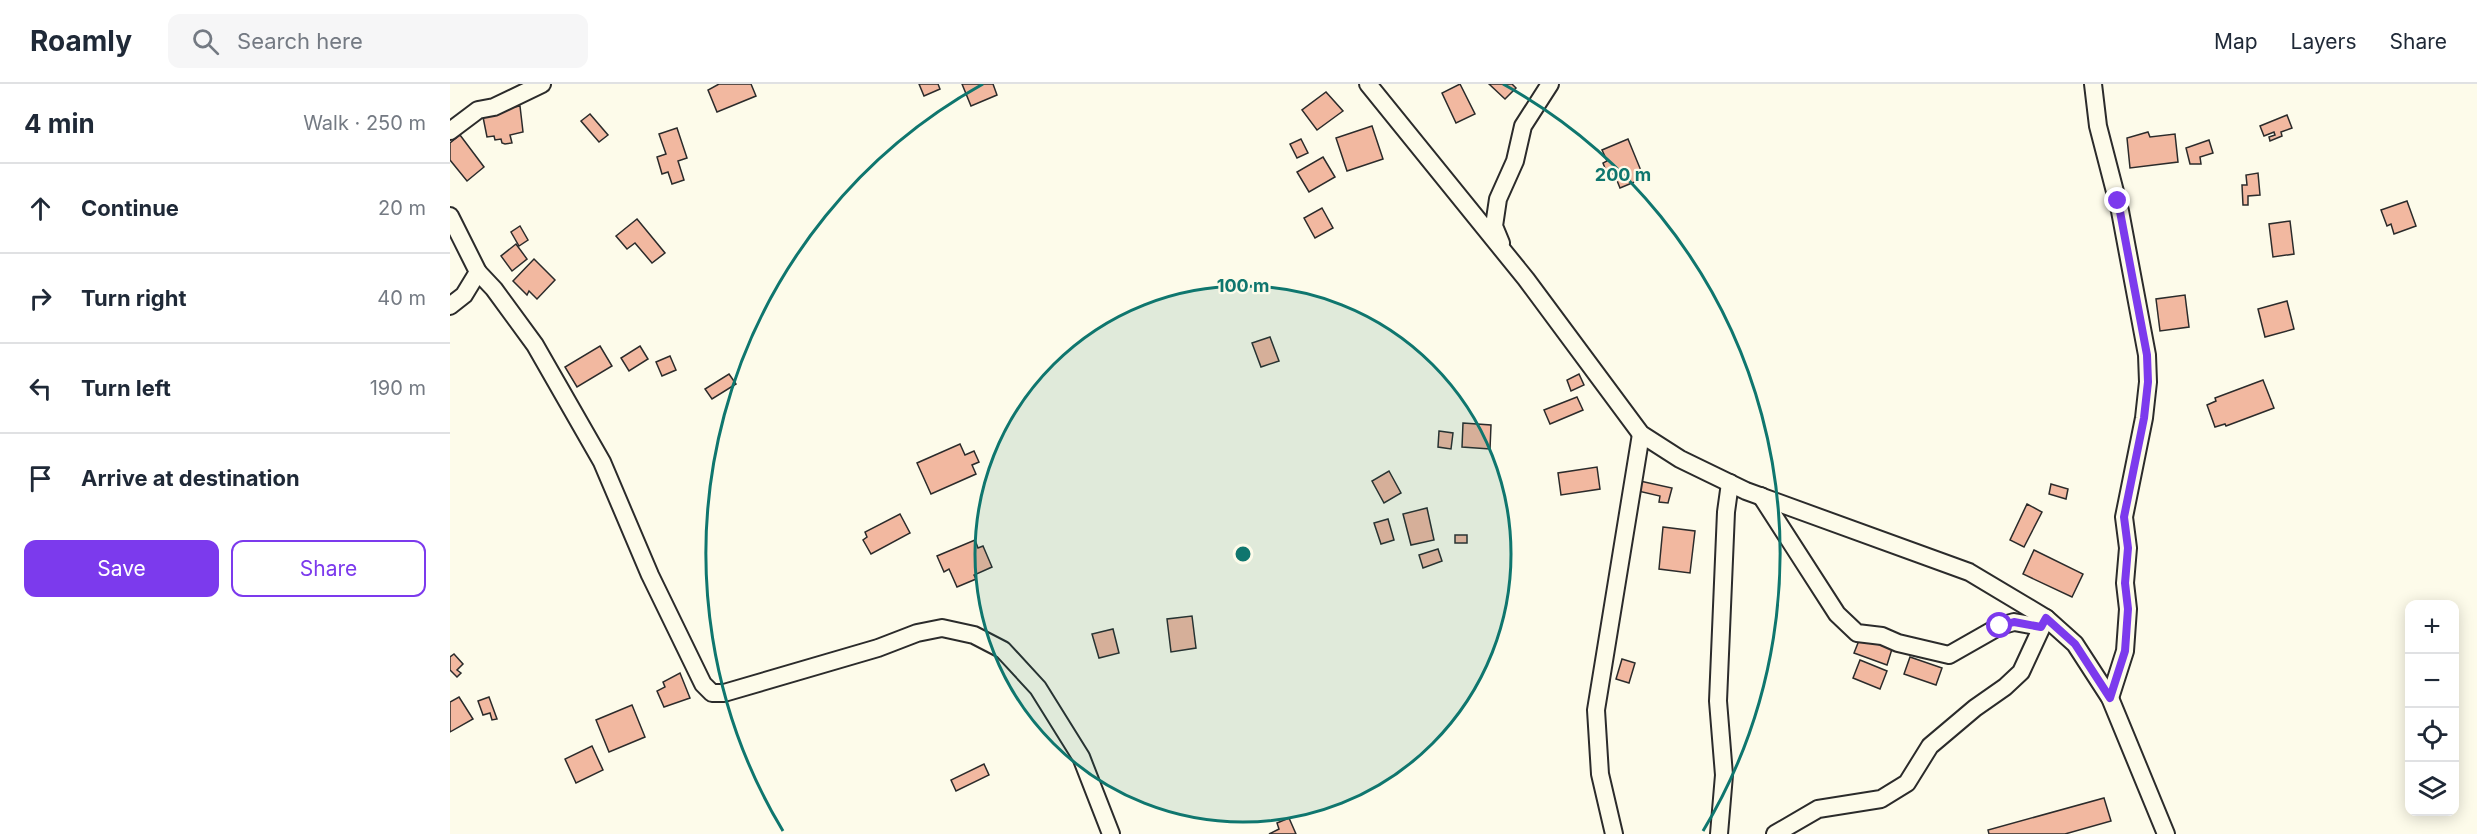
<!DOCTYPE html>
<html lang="en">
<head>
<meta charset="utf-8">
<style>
	:root { --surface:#fff; --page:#f6f6f7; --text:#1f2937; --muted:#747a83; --line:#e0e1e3; --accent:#7c3aed }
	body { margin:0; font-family:Inter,sans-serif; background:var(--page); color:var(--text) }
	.controls { position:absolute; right:18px; bottom:18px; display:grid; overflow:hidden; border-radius:12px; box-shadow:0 3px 15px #0003 }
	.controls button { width:54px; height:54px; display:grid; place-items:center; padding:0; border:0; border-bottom:2px solid var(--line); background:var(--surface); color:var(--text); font:30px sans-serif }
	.stop { position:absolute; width:18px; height:18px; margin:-14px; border:4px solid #7c3aed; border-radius:50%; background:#fff }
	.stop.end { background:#7c3aed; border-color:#fff; box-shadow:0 2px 6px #0008 }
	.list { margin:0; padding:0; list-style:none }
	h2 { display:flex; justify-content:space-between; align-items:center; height:78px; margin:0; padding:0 24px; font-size:26px }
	h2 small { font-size:20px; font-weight:400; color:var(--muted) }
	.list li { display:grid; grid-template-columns:39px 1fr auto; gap:18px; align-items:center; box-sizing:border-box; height:90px; padding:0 24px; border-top:2px solid var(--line) }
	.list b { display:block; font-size:22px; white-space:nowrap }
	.list em { font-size:20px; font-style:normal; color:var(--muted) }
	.actions { display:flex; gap:12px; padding:18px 24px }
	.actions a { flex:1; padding:14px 0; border:2px solid var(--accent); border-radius:12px; text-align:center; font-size:21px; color:var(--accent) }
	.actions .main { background:var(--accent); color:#fff }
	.icon { flex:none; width:33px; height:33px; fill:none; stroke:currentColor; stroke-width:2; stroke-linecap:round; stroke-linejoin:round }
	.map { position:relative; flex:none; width:2027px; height:750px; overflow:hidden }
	header { display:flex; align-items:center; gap:36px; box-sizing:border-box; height:84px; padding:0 30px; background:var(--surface); border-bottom:2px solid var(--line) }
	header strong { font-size:28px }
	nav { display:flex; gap:33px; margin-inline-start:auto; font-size:21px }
	.search { width:420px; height:54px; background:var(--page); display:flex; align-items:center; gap:15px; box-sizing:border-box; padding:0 21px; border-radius:12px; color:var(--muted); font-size:22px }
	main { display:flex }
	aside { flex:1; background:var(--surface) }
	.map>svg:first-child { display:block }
	.building { fill:#f2b8a0; stroke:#2b2b2b; stroke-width:1.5 }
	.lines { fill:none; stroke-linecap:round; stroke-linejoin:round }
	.street-casing { stroke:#2b2b2b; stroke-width:20 }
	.street { stroke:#fdfbea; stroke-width:16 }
	.route { stroke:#7c3aed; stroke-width:8 }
	.ring { fill:none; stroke:#0f766e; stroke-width:3 }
	.centre { fill:#0f766e; stroke:#fdfbea; stroke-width:3 }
	.ring-label { font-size:18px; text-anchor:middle; font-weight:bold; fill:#0f766e; stroke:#fdfbea; stroke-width:4.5; stroke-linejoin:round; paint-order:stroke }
</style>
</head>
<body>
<header>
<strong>Roamly</strong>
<div class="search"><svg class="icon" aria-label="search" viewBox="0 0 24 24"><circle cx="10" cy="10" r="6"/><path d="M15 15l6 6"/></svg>Search here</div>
<nav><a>Map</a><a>Layers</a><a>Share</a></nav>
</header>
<main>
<aside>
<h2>4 min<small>Walk · 250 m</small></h2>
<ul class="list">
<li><svg class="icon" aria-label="ahead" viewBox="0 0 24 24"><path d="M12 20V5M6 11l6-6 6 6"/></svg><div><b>Continue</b></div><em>20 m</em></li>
<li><svg class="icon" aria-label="right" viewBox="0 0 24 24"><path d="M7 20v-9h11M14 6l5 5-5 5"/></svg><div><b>Turn right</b></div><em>40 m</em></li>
<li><svg class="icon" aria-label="left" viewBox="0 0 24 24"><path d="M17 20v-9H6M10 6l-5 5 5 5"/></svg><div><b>Turn left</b></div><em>190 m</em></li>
<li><svg class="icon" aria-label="arrive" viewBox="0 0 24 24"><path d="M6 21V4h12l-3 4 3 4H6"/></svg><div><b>Arrive at destination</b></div></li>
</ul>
<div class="actions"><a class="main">Save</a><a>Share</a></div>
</aside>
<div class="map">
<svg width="2027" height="750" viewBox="0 0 2027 750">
	<rect width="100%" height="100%" fill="#fdfbea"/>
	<!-- building -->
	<g class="building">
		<path d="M269,0H301L306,12L267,28L258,6Z"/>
		<path d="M469,0H488L490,5L474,12Z"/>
		<path d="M512,0H543L547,11L521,22Z"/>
		<path d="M1010,0L1025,30L1006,39L992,9Z"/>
		<path d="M1039,0H1062L1066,4L1055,15Z"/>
		<path d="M876,8L893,27L867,46L852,26Z"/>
		<path d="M70,22L73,48L60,51L62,59L55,60L52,59L51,55L45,56L44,52L37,53L32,28Z"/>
		<path d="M140,30L158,51L149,58L131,37Z"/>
		<path d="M1837,31L1842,44L1831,48L1832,52L1820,57L1819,53L1825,51L1824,48L1814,52L1810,42Z"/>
		<path d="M922,42L933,75L897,87L886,54Z"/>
		<path d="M227,44L237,74L228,77L234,96L222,100L218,88L212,90L207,73L216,70L209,50Z"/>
		<path d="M1698,48L1700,53L1725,50L1728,78L1680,84L1677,54Z"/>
		<path d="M10,51L34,83L17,97L0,76V59Z"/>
		<path d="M851,55L858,69L847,74L840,60Z"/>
		<path d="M1178,55L1194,94L1170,104L1164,89L1158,92L1153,79L1157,77L1152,66Z"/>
		<path d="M1759,56L1763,69L1750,73L1751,80H1740L1736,64Z"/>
		<path d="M873,73L885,93L859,108L847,88Z"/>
		<path d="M1808,89L1810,111L1798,112V121H1793L1792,101H1797L1796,91Z"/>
		<path d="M1957,117L1966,142L1944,150L1941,140L1937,142L1931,126Z"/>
		<path d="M872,124L883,144L865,154L854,134Z"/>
		<path d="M187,135L215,169L202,179L185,159L177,165L166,152Z"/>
		<path d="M1840,137L1844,170L1823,173L1819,140Z"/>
		<path d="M70,142L78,156L69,162L61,148Z"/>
		<path d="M66,160L77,175L62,187L51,172Z"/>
		<path d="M84,175L105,196L87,215L79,207L77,211L63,197Z"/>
		<path d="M1735,211L1739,243L1710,247L1706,215Z"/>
		<path d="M1837,217L1844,245L1815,253L1808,225Z"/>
		<path d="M820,253L829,277L811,283L802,259Z"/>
		<path d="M150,262L162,282L127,303L115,283Z"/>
		<path d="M190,262L198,275L179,287L171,274Z"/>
		<path d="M220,272L226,286L212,292L206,278Z"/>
		<path d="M279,290L286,300L262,315L255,305Z"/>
		<path d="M1129,290L1134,301L1121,307L1117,296Z"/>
		<path d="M1813,296L1824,324L1776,342L1775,340L1765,343L1757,321L1766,317L1765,314Z"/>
		<path d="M1127,313L1133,326L1100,340L1094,326Z"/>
		<path d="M1013,339L1041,341L1040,365L1012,363Z"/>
		<path d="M989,347L1003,349L1001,365L988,363Z"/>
		<path d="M510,360L515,371L524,367L529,378L522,381L526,390L481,410L467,379Z"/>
		<path d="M1147,383L1150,405L1111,411L1108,389Z"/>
		<path d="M939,387L951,409L934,419L922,397Z"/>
		<path d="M1190,397L1222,404L1218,419L1209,418L1210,412L1188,407Z"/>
		<path d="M1601,400L1618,405L1616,415L1599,410Z"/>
		<path d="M1577,420L1592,428L1574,463L1560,456Z"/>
		<path d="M977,424L984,456L961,461L953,430Z"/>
		<path d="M450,430L460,449L421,470L413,456L417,453L415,448Z"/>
		<path d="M938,435L944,456L931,460L924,439Z"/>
		<path d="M1213,443L1245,447L1240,489L1209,485Z"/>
		<rect x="1005" y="451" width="12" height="8"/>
		<path d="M525,456L528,464L533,462L542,483L524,491L526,495L507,503L499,485L494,488L487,472Z"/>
		<path d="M988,465L992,477L973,484L969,471Z"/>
		<path d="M1584,466L1633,490L1622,513L1573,490Z"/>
		<path d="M742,532L746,564L721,568L717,535Z"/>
		<path d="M663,545L669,569L649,574L642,550Z"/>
		<path d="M1410,554L1442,565L1437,581L1404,569Z"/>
		<path d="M4,570L13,580L7,586L11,589L7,593L0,586V573Z"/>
		<path d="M1460,573L1492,584L1486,601L1454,590Z"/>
		<path d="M1172,575L1185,579L1179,599L1166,595Z"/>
		<path d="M1410,576L1437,587L1430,605L1403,594Z"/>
		<path d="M230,589L240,614L214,623L207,607L215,603L213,598Z"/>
		<path d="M9,613L23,635L0,648V618Z"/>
		<path d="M39,613L47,635L42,636L40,629L33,631L28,617Z"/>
		<path d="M182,621L195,653L159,668L146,636Z"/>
		<path d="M142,662L153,686L126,699L115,675Z"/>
		<path d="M534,680L539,691L506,707L501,696Z"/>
		<path d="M1654,714L1661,737L1615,750H1539L1538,746Z"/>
		<path d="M839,734L846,750H819L829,745L827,739Z"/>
	</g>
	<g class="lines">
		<defs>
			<g id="street">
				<path d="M918,0L1076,195L1191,350L1230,375L1296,407L1519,488L1596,534L1625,560L1660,614L1716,750"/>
				<path d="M1643,0L1648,42L1670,127L1697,271L1698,298L1694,334L1674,433L1678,464L1675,499L1678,525L1675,567L1660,614"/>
				<path d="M0,47L28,26L44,23L92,0"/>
				<path d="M0,132L28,188L14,211L0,222"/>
				<path d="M1051,159L1044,142L1048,115L1065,77L1073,42L1100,0"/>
				<path d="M28,188L44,205L85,261L152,378L200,491L253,600L262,609H274L428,564L467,549L492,544L524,551L553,566L588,604L631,673L661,750"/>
				<path d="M1311,412L1387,530L1407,549L1432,552L1448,559L1499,571L1550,542L1564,538L1591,543"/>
				<path d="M1164,750L1150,690L1146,626L1191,350"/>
				<path d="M1269,750L1274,691L1268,617L1276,428L1280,399"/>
				<path d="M1325,750L1368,725L1431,715L1457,699L1480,662L1525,624L1555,603L1571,588L1596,534"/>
			</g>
		</defs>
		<!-- street casing -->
		<use href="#street" class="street-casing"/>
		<!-- street -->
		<use href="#street" class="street"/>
	</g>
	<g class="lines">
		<!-- route -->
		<path class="route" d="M1550,542L1564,538L1591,543L1596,534L1625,560L1660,614L1675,567L1678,525L1675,499L1678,464L1674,433L1694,334L1698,298L1697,271L1668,117"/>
	</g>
	<!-- distance rings -->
	<circle cx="793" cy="470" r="268" fill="#0f766e" fill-opacity=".12"/>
	<g class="ring">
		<circle cx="793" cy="470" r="268"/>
		<path d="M333 747A537 537 0 0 1 533 0M1053 0A537 537 0 0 1 1253 747"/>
	</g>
	<circle cx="793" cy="470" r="9" class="centre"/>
	<g class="ring-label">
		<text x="1173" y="97">200 m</text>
		<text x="793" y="208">100 m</text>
	</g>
</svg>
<div class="controls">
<button>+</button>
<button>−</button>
<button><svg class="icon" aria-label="locate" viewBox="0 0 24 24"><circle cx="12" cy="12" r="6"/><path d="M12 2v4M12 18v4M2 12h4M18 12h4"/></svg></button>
<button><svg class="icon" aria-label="layers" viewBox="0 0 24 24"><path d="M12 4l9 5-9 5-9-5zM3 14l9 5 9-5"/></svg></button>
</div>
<div class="stop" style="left:1550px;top:542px"></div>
<div class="stop end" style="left:1668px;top:117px"></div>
</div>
</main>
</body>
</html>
